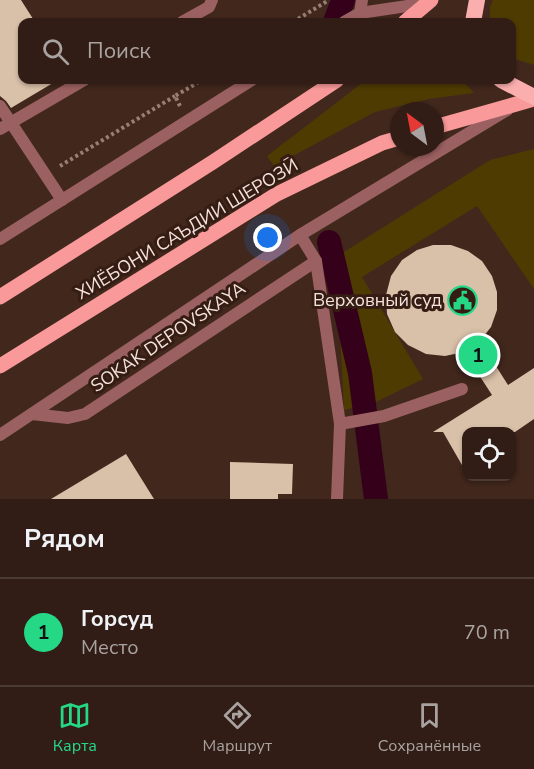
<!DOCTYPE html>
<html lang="ru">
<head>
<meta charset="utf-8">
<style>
	:root { --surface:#311d15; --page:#3d2a22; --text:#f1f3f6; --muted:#a8a2a0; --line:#4c3b34; --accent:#25d886 }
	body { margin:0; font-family:"Nunito Sans",sans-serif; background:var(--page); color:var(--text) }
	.controls { position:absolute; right:18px; bottom:18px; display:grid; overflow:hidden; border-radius:12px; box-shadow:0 2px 4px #0004 }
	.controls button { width:54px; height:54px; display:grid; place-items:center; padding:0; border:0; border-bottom:2px solid var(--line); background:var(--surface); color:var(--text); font:30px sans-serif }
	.compass { position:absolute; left:390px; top:102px; width:54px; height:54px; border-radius:50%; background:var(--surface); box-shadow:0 2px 4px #0004; rotate:328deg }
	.you { position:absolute; left:268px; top:238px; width:21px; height:21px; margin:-15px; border:4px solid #fff; border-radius:50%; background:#1a73e8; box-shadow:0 0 0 9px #1a73e833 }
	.badge { display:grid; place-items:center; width:39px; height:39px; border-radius:50%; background:var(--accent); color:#111; font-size:20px; font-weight:700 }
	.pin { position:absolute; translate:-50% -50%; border:3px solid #fff; box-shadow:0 2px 6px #0006 }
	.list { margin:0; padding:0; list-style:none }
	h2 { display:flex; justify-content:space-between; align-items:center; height:78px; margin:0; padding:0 24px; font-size:26px }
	h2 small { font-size:20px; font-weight:400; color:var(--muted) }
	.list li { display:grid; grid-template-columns:39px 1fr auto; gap:18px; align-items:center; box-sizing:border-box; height:108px; padding:0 24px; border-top:2px solid var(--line) }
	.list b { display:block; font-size:22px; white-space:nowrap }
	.list p { margin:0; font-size:20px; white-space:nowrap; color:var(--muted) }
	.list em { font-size:20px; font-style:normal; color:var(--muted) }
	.icon { flex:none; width:33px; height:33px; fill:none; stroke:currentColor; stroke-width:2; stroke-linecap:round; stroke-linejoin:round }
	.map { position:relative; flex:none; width:534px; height:499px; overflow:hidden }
	.search { position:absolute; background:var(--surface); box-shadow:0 2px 4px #0004; left:18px; right:18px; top:18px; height:66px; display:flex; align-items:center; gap:15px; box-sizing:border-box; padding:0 21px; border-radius:12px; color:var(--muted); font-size:22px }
	.sheet { height:186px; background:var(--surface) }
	nav { display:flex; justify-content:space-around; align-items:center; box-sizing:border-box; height:84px; border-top:2px solid var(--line); background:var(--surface); font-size:16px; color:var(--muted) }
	nav a { display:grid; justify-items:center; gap:3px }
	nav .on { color:var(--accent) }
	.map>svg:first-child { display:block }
	.green { fill:#4e3b02 }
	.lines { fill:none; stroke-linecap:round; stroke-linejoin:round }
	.canal { stroke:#35001a; stroke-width:24 }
	.building { fill:#d9c0a8 }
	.path { stroke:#967f77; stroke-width:4; stroke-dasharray:3 3; stroke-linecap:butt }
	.service { stroke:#9b6061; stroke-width:12 }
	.minor { stroke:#9b6061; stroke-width:12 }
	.primary { stroke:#f9999a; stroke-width:15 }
	.trunk { stroke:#fbaeae; stroke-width:16 }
	.labels { text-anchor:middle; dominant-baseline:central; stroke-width:6; stroke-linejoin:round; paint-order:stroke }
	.street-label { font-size:18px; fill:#f4e2dc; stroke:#361d13 }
	.poi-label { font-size:18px; fill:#f4e2dc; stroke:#361d13; text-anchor:end }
</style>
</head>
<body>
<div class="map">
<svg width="534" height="499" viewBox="0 0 534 499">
	<rect width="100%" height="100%" fill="#41271c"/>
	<!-- green -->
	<g class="green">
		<path d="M493,0H534V65L512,58V22H490V7Z"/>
		<path d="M366,80H462L474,93L429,99L375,112L274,166L267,156Z"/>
		<path d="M534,149V289L477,206L362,277L423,379L374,403L344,410L336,257L490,160Z"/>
	</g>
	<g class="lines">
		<!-- canal -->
		<g class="canal">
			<path d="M335,22L343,0"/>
			<path d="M329,242L360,373L376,499"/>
		</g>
	</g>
	<!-- building -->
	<g class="building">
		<path d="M0,0H21L35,22H22V80H58L11,108L6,101L0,96Z"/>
		<path d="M433,245H451L468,251L482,261L492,276L497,292V310L491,327L480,341L508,385L534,368V419L515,432H466V472L443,432H433L492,395L464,352L445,356L426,354L408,345L395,332L387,314L386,295L391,276L402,260L417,250Z"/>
		<path d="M126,454L154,499H51Z"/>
		<path d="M230,462L293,464L292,494H278V499H230Z"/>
	</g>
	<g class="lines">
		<!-- path -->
		<g class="path">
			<path d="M293,22L329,0"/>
			<path d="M180,106L175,96L202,80"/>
			<path d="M60,166L175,96"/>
		</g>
		<!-- service -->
		<path class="service" d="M340,424L384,416L462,389"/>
		<!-- minor -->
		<g class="minor">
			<path d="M360,13L362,0"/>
			<path d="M182,22L209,7L212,0"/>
			<path d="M344,22L360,13L427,3"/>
			<path d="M0,106L62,200"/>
			<path d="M0,129L84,80"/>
			<path d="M300,235L316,261L340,424L337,499"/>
			<path d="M0,239L252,80"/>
			<path d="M32,414L68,418L85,414L316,261"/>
			<path d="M0,435L300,235L507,110"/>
		</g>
		<!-- primary -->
		<g class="primary">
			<path d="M405,22L431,0"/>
			<path d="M435,127L534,99"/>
			<path d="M0,297L213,162L337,80"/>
			<path d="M0,366L277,194L382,143L399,138"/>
		</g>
		<!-- trunk -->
		<g class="trunk">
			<path d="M473,22L477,0"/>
			<path d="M501,80L534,97"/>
		</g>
	</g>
	<!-- icons -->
	<defs>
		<symbol id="civic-ring" viewBox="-11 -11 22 22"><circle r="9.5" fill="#361d13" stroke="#25d886" stroke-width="1.5"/><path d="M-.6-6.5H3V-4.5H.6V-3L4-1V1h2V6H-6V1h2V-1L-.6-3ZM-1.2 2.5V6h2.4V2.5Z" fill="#25d886"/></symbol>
	</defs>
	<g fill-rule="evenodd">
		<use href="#civic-ring" x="446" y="284" width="33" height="33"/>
	</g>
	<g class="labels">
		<!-- street labels -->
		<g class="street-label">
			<text transform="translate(187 229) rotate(-31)">ХИЁБОНИ САЪДИИ ШЕРОЗӢ</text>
			<text transform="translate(168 337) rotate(-34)">SOKAK DEPOVSKAYA</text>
		</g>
		<!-- poi labels -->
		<g class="poi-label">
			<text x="442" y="300">Верховный суд</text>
		</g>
	</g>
</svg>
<div class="controls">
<button><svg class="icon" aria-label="locate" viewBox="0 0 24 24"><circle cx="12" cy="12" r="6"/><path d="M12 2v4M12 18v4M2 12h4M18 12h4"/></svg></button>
</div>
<svg class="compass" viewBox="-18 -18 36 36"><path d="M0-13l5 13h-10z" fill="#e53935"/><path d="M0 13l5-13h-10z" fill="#a8a2a0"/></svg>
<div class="you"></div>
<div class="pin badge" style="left:478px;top:355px">1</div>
<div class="search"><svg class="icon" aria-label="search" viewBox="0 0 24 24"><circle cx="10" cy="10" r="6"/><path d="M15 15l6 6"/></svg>Поиск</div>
</div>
<section class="sheet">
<h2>Рядом<small></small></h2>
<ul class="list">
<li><span class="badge">1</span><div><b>Горсуд</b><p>Место</p></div><em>70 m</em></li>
</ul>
</section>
<nav>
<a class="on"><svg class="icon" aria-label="map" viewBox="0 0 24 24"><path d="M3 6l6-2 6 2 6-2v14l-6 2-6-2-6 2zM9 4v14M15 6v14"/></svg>Карта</a>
<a><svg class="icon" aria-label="directions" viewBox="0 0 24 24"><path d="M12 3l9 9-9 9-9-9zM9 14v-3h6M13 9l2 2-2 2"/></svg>Маршрут</a>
<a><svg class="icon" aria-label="saved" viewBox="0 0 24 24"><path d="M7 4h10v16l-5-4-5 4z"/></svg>Сохранённые</a>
</nav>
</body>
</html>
